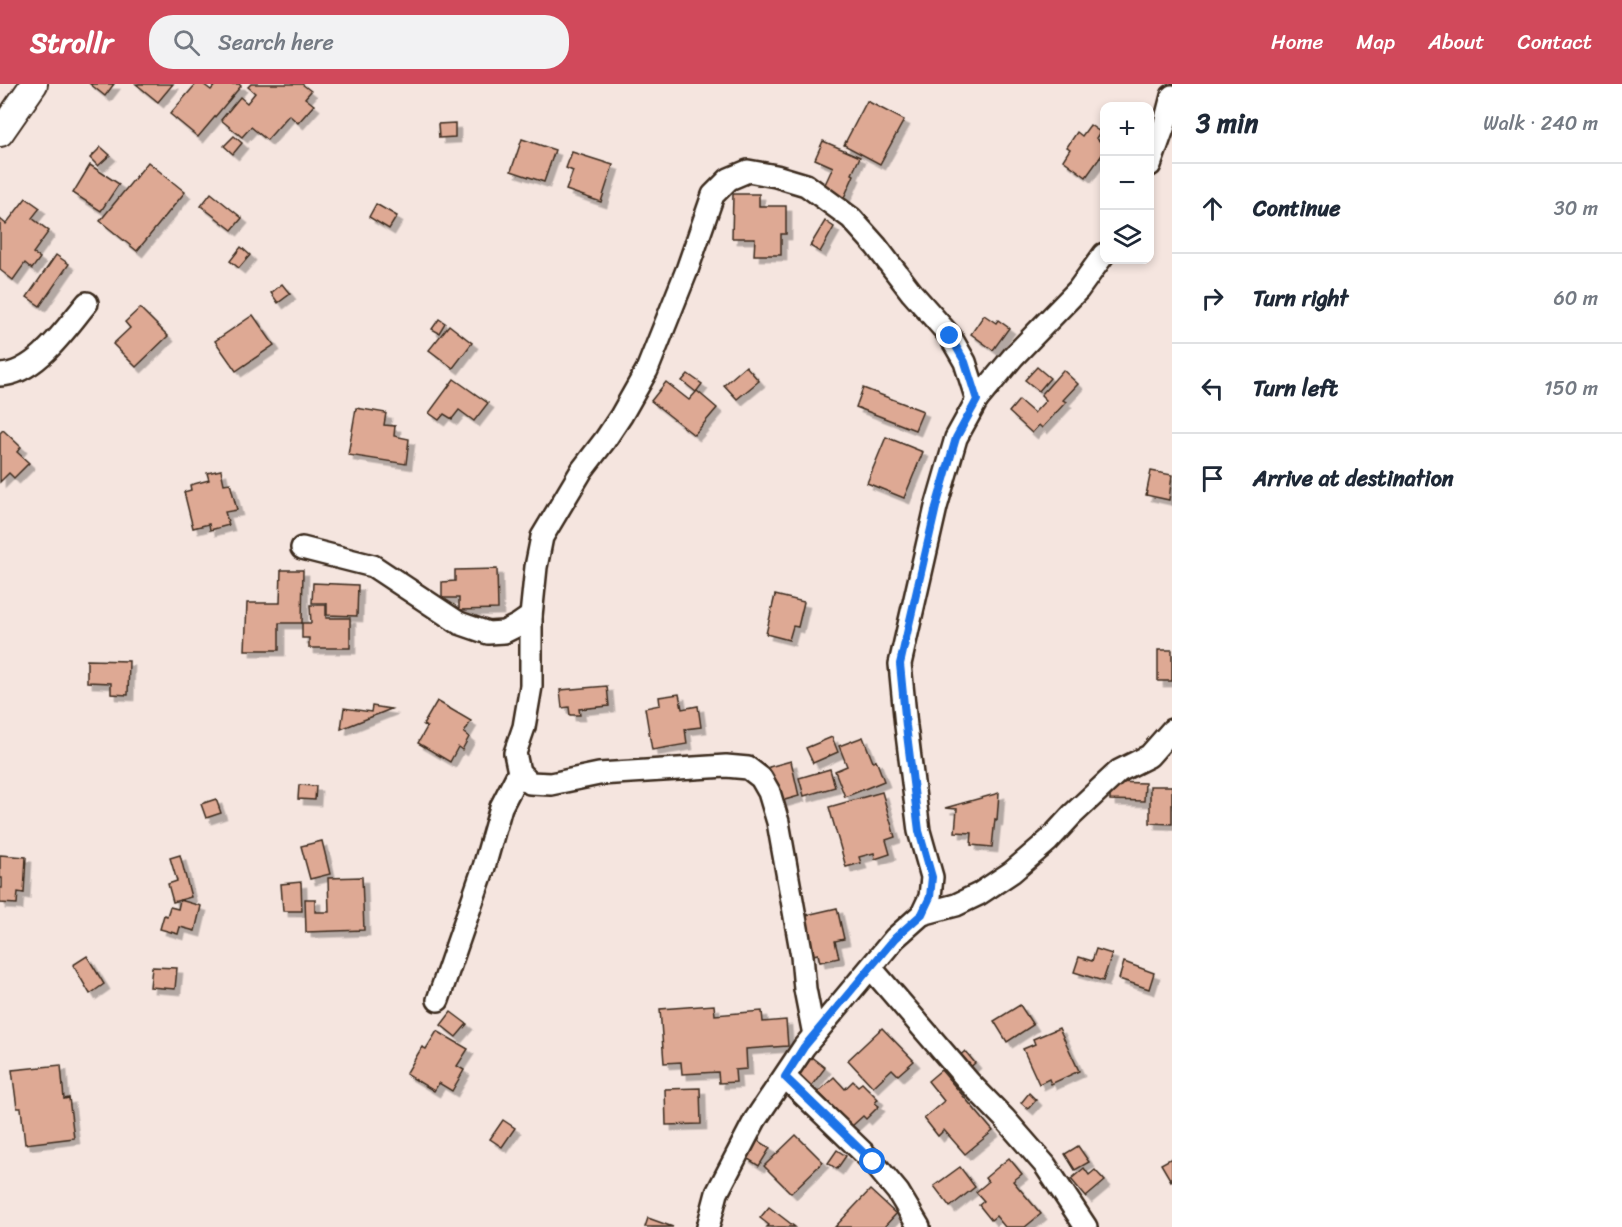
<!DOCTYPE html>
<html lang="en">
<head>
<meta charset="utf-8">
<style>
	:root { --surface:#fff; --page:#f2f2f3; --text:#1f2937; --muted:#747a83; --line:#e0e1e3; --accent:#d1495b }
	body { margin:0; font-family:Sriracha,sans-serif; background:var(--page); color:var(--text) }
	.controls { position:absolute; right:18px; top:18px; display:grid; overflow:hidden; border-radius:12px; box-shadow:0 3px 9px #0003 }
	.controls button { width:54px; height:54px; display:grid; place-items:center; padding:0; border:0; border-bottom:2px solid var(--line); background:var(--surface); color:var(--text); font:30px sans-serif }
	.stop { position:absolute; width:18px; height:18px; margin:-14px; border:4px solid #1a73e8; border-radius:50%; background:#fff }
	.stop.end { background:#1a73e8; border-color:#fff; box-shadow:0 2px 6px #0008 }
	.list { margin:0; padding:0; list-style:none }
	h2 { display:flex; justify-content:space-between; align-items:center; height:78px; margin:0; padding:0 24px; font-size:26px }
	h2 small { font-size:20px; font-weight:400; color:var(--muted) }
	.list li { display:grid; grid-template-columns:39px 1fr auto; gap:18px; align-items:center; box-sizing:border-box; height:90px; padding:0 24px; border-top:2px solid var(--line) }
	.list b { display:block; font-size:22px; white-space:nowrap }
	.list em { font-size:20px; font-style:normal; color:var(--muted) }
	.icon { flex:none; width:33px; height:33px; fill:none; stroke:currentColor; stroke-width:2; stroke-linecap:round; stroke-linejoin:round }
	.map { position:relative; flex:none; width:1172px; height:1143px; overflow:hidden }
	header { display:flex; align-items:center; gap:36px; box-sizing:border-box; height:84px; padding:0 30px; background:var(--accent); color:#fff }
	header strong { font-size:28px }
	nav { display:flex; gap:33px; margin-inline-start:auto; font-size:21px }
	.search { width:420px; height:54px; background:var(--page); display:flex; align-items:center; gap:15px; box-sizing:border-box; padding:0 21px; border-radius:24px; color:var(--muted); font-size:22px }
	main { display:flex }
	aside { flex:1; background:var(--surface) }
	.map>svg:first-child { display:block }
	.building { fill:#dea994; stroke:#3b2a1e; stroke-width:1.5; filter:url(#shadow) }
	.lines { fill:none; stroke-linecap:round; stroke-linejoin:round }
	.minor-casing { stroke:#3b2a1e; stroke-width:26 }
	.tertiary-casing { stroke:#3b2a1e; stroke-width:30 }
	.minor { stroke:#fff; stroke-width:21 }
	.tertiary { stroke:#fff; stroke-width:26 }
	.route { stroke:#1a73e8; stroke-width:8 }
</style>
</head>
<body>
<header>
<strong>Strollr</strong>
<div class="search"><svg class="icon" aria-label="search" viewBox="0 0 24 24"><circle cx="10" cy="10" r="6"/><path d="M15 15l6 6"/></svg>Search here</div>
<nav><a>Home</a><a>Map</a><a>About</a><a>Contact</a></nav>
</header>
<main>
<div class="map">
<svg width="1172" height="1143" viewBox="0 0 1172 1143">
	<defs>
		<filter id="shadow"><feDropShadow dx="5.5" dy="5.5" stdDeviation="0" flood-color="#0004"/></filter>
	</defs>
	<rect width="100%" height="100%" fill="#f5e5df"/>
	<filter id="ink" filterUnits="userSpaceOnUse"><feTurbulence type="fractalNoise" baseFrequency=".0167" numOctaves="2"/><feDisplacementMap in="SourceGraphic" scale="12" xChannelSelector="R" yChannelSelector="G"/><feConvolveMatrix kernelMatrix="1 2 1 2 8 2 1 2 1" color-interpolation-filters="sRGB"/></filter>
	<g filter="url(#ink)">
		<!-- building -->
		<g class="building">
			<path d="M90,0H114L105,12Z"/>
			<path d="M136,0H173L158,18Z"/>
			<path d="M196,0H203L211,6L216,0H239L241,2L198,53L170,30Z"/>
			<path d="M251,0H302L311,7L305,14L314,21L298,39L289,31L267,56L251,43L242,53L221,36L240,13L247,19L255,9L248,3Z"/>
			<path d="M867,17L904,36L880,80L844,61Z"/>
			<path d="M455,39V53L439,54L438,40Z"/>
			<path d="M1090,41L1100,48L1096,54L1104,61V68L1086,93L1063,76L1070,65L1067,63L1077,48L1082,52Z"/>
			<path d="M234,52L242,59L233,70L224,62Z"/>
			<path d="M522,55L555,66L544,98L511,87Z"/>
			<path d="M823,57L860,73L852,90L854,91L842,118L821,109L833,83L815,75Z"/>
			<path d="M101,63L110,71L98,82L90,74Z"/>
			<path d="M572,68L613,81L601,118L566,106L573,87L566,84Z"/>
			<path d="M148,78L185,108L137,167L100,137Z"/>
			<path d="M90,81L119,100L101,127L73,109Z"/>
			<path d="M211,109L242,134L232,146L201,122Z"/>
			<path d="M733,110H759V122H786V150H781V171H754L755,154H732Z"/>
			<path d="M26,114L40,124L32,134L49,147L33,169L40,174L32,185L25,179L13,196L0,186V135L6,140Z"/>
			<path d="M376,120L397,132L389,145L369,133Z"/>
			<path d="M825,137L834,143L820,168L810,162Z"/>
			<path d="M241,163L250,171L239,184L230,177Z"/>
			<path d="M56,171L69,180L40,222L27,213Z"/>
			<path d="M282,200L290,210L278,219L271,209Z"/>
			<path d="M140,224L168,252L136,283L113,260L130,244L125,238Z"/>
			<path d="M253,231L274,261L236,287L215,257Z"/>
			<path d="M984,231L996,239L998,236L1009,244L993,266L971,250Z"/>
			<path d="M439,235L445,239L439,249L432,245Z"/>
			<path d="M449,241L472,259L453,284L429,266Z"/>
			<path d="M746,282L759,297L737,315L724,301Z"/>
			<path d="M1037,283L1050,294L1039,307L1025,296Z"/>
			<path d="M1063,286L1078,300L1063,316L1066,318L1042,344L1039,341L1032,349L1009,328L1019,316L1034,329L1046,316L1041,311Z"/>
			<path d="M688,290L702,300L696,308L682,297Z"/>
			<path d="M454,295L488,319L474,337L459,326L452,335L444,330L439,336L429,329Z"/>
			<path d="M666,298L689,316L697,307L717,324L694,351L651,317Z"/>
			<path d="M863,304L923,327L915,346L856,323Z"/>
			<path d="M356,324L386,329L384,341L395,342L394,352L409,355L406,380L348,371Z"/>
			<path d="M3,346L21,363L17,368L29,379L14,394L9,389L0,398V349Z"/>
			<path d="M886,353L923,368L904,414L867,399Z"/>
			<path d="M221,386L224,400L230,399L237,426L225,428L229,441L210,446L209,440L193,444L184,408L191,406L190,401L209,396L207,389Z"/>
			<path d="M1151,387L1172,391L1169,416L1146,411Z"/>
			<path d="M497,485L498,525L459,526V514H442V498L455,497V486Z"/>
			<path d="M281,486H303L302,539H279V566H245L247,519H280Z"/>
			<path d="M313,499L358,501L357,532L327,531V519H312Z"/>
			<path d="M775,511L804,518L798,543L793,542L789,556L766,550Z"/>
			<path d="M310,521H326V534H350V564H309V554H302V539H311Z"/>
			<rect x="1158" y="566" width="14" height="31"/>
			<path d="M87,576L129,577L128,611L111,610V599L87,598Z"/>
			<path d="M607,602L609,622L579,625L580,631H570L569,623L562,624L560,606Z"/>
			<path d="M679,610L682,625L698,622L701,643L685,645L687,660L652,666L645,624L660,621L659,613Z"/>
			<path d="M437,617L471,637L464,649L469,653L462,666L458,663L450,678L418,659L427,643L423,641Z"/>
			<path d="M372,622L391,625L341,645L344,624L371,628Z"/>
			<path d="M832,653L838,668L813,679L806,664Z"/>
			<path d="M863,653L873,678L876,676L884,697L845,713L835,687L847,682L839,662Z"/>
			<path d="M791,677L799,712L781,717L775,707L769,683Z"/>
			<path d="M830,685L835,703L804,712L799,694Z"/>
			<path d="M1110,698L1145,699L1144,717L1110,716Z"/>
			<path d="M299,701L316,702L315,716L298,715Z"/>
			<path d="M1150,702H1172V740L1150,739Z"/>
			<path d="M882,708L895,753L886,756L890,770L875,775L874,769L859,773L861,779L846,783L829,723Z"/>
			<path d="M999,709L997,736L995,735L992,763L971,761L972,749L955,748L957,725L945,724Z"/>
			<path d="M216,715L221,729L206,734L201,720Z"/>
			<path d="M322,757L330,790L310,795L301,762Z"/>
			<path d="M0,771L26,773L24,809L18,808L17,820L0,819V804H2V794H0Z"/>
			<path d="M180,771L191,813L173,818L168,800L177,797L170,774Z"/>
			<path d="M362,793L364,846L306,848L305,815H315V828H329L328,794Z"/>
			<path d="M301,798L302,827H283L281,800Z"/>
			<path d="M180,816L201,822L195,847L180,843L178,850L160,845L164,831L167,832L170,823L178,825Z"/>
			<path d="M837,824L844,855L835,857L839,874L820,878L818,870L813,871L809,851L802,832Z"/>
			<path d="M1096,865L1112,870L1103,897L1074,888L1079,873L1092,877Z"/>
			<path d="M87,872L104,900L90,910L73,881Z"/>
			<path d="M1124,878L1154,889L1149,905L1119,895Z"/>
			<path d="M152,883L177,884L175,905L150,903Z"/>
			<path d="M714,921L715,931L762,927L763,938L786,936L788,962L746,965L747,985L735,986L736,998L719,999L718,988L682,990L681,978L664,979L660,925Z"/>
			<path d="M1020,921L1033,941L1007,958L994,937Z"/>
			<path d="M451,928L467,940L456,953L441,941Z"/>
			<path d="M882,944L914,977L898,991L892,985L873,1003L848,976Z"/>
			<path d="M1059,944L1079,987L1051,1000L1049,995L1039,1000L1023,965L1035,960L1033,955Z"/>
			<path d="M437,947L468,965L457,982L464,986L452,1007L439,999L434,1007L406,990L422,963L426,965Z"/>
			<path d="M965,967L975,979L966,987L956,975Z"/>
			<path d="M810,972L825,984L809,1005L794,994Z"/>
			<path d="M61,981L64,1015L69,1014L74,1054L25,1060L21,1024H17L12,986Z"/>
			<path d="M941,986L993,1047L965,1070L944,1046L938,1052L924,1034L944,1017L928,997Z"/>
			<path d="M834,993L845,1005L853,997L858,1002L862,999L878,1015L875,1019L879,1022L866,1035L863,1032L852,1042L818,1008Z"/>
			<path d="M700,1004L701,1040L666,1041L665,1005Z"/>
			<path d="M1029,1009L1036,1016L1028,1025L1021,1019Z"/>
			<path d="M503,1036L515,1044L502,1063L490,1055Z"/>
			<path d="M796,1051L823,1078L791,1109L764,1082Z"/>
			<path d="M756,1055L770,1064L759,1082L745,1073Z"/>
			<path d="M1078,1062L1089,1078L1075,1086L1065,1070Z"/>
			<path d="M837,1066L846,1072L837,1085L828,1079Z"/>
			<path d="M1009,1074L1022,1090L1013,1097L1041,1130L1025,1143H1005L996,1132L991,1136L979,1121L984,1117L976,1108L988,1098L985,1094Z"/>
			<path d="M1172,1074V1096L1171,1097L1161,1080Z"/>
			<path d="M960,1083L975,1103L950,1123L934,1102Z"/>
			<path d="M1084,1084L1089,1091L1095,1086L1105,1097L1086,1113L1071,1095Z"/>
			<path d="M870,1106L896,1130L884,1143H835Z"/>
			<path d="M769,1123L795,1143H767L769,1141L760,1134Z"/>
			<path d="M648,1134L673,1143H645Z"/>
		</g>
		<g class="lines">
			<defs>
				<g id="minor">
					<path d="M1150,81L1165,39L1172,12"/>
					<path d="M0,291C36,290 66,244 87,219"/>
					<path d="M302,464L373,482L459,539L488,549L504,548L518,541L531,532"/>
					<path d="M922,830L956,821L979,810L1012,788L1048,757L1072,731L1119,687L1149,672L1172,646"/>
					<path d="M871,884L969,998L1004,1034L1045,1081L1086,1143"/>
					<path d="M438,916L484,783L501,723L519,688"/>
					<path d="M814,951L805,905L802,872L778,738L769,708L761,694L748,684L726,682L599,690L551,700L530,699L519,688L515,669L524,643L531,602V532L536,483L542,453L582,386L605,356L621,332L647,286L687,186L713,111L729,95L748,87L776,92L806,101L851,134L876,162L912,209L950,252L965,278L977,316"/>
					<path d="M785,993L873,1078L898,1108L919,1143"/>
					<path d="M708,1143L717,1109L755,1036L804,963L895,854L922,830L930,813L932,793L919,747L906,642L900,580L936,423L956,354L977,316L1013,273L1078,206L1104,170"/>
				</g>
				<path id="tertiary" d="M0,49L34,0"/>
			</defs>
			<!-- minor casing -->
			<use href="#minor" class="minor-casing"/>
			<!-- tertiary casing -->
			<use href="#tertiary" class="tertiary-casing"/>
			<!-- minor -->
			<use href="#minor" class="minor"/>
			<!-- tertiary -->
			<use href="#tertiary" class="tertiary"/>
		</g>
	</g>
	<g class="lines" filter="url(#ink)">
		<!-- route -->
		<path class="route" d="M873,1078L785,993L804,963L895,854L922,830L930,813L932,793L919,747L906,642L900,580L936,423L956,354L977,316L965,278L950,252"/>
	</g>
</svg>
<div class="controls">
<button>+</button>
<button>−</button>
<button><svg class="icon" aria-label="layers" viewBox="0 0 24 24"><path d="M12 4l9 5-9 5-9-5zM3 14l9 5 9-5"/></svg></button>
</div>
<div class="stop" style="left:873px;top:1078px"></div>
<div class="stop end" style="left:950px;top:252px"></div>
</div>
<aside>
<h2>3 min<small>Walk · 240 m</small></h2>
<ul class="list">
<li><svg class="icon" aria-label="ahead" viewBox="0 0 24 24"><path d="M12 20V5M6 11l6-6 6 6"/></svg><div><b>Continue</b></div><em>30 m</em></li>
<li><svg class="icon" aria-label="right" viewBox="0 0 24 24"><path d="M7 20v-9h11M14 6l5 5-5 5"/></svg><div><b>Turn right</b></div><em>60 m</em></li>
<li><svg class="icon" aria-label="left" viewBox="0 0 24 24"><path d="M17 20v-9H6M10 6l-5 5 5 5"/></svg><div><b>Turn left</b></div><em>150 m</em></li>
<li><svg class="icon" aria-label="arrive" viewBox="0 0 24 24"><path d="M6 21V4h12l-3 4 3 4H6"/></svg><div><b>Arrive at destination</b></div></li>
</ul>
</aside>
</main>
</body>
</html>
